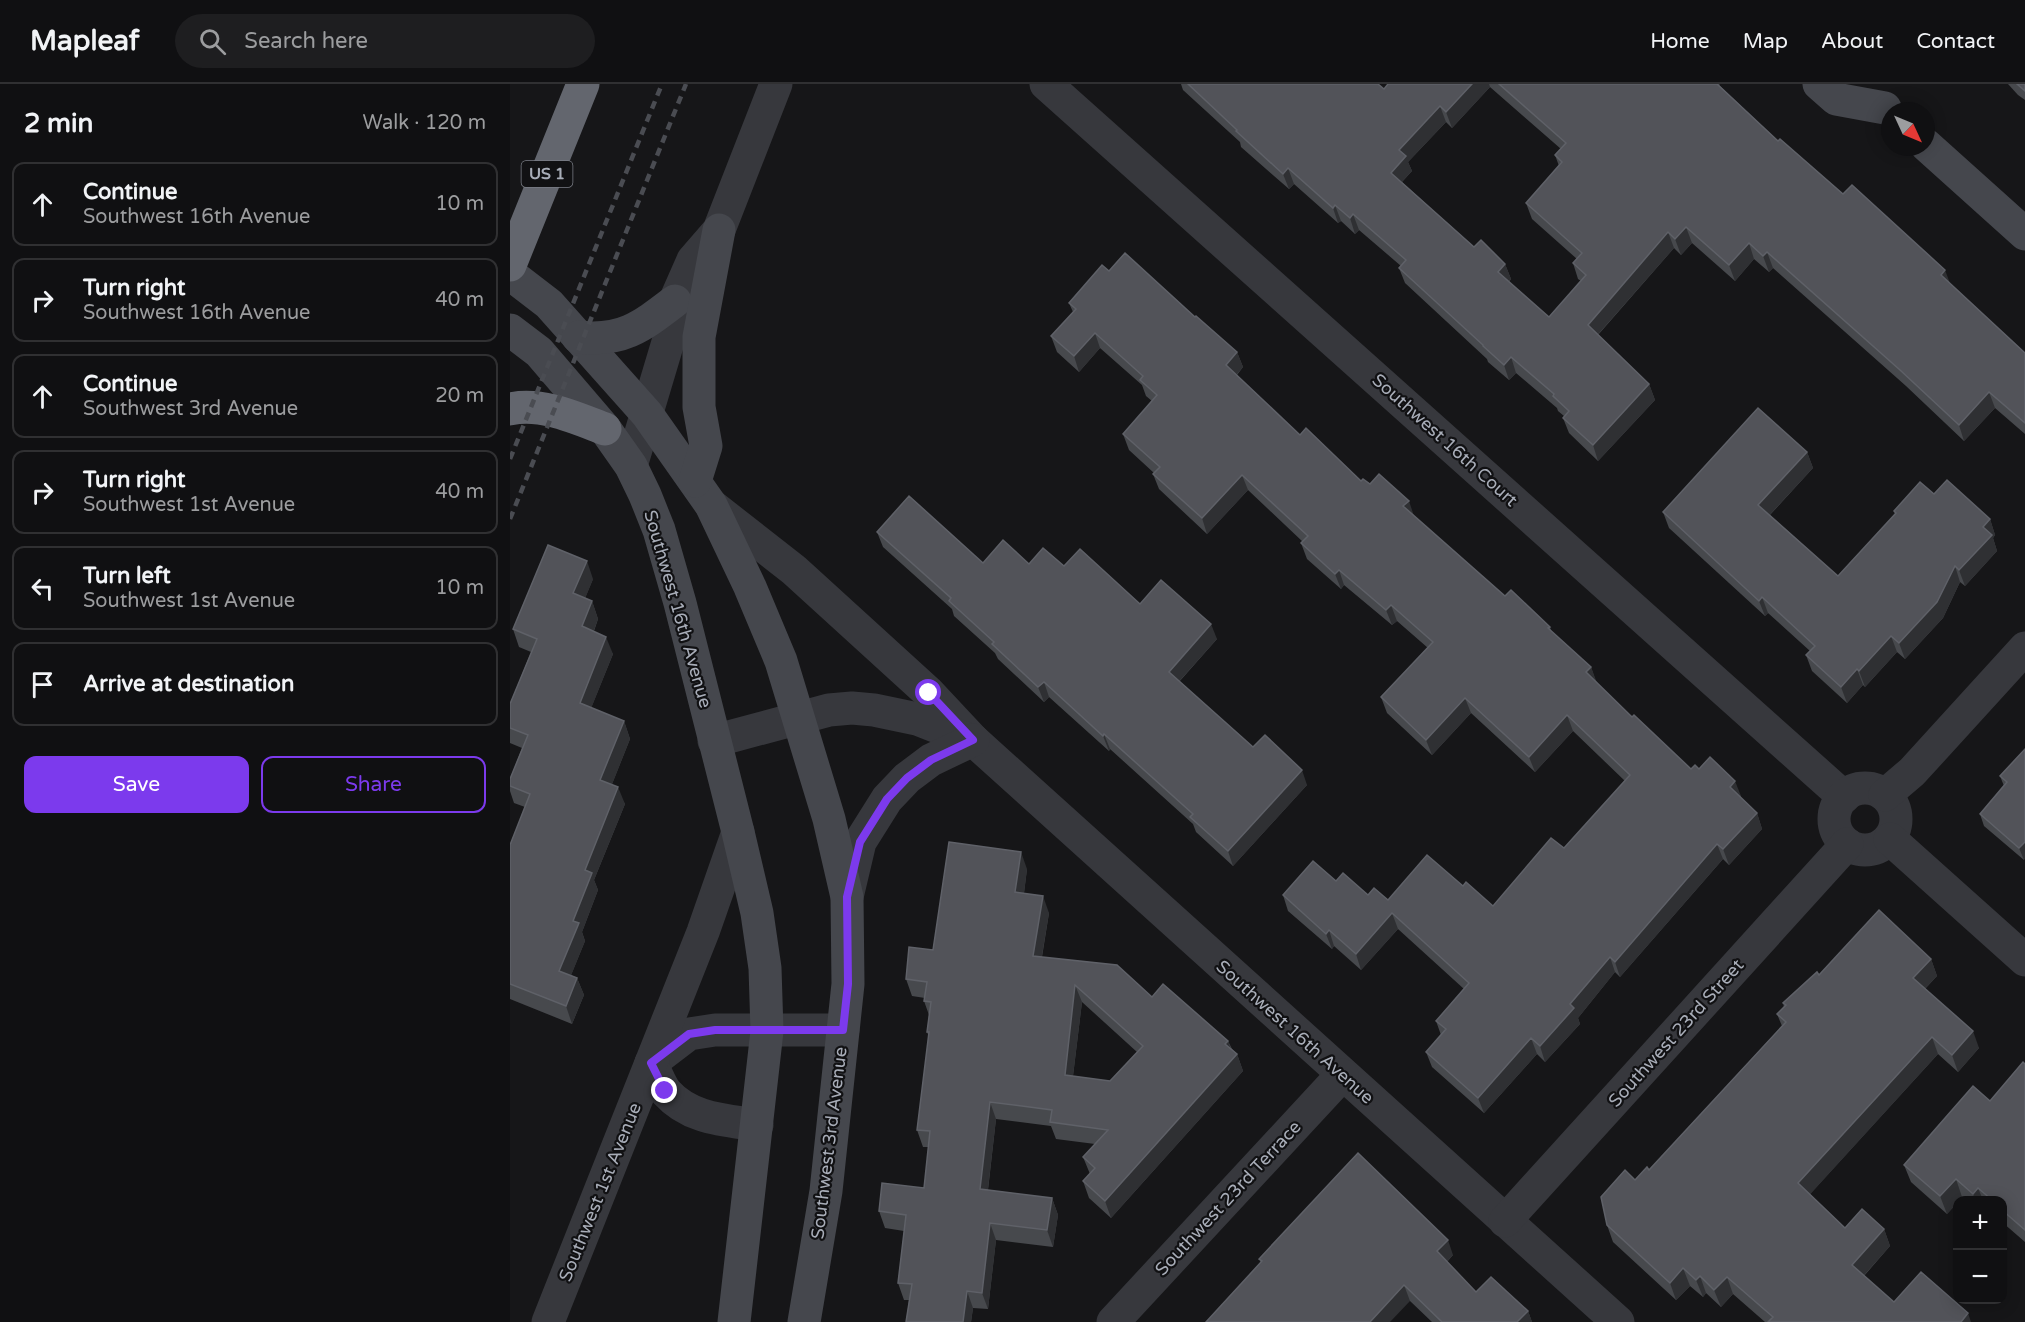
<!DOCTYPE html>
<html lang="en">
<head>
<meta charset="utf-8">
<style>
	:root { --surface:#101012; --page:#1e1e20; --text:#f1f3f6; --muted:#9c9d9f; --line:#303032; --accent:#7c3aed }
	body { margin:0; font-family:"Varela Round",sans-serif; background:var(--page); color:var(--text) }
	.controls { position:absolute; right:18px; bottom:18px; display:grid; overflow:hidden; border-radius:12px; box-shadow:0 3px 15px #0003 }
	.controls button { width:54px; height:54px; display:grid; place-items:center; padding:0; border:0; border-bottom:2px solid var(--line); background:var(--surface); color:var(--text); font:30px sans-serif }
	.compass { position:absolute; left:1371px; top:18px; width:54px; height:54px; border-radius:50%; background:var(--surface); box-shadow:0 3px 15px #0003; rotate:134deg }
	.stop { position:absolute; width:18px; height:18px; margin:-14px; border:4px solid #7c3aed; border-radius:50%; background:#fff }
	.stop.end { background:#7c3aed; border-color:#fff; box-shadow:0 2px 6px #0008 }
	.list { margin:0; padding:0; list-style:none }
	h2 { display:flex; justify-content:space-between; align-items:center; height:78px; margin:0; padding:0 24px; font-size:26px }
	h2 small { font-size:20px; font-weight:400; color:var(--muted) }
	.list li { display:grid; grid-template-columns:39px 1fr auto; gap:18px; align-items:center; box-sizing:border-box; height:84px; margin:0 12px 12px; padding:0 12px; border:2px solid var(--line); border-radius:12px }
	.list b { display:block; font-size:22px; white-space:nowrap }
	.list p { margin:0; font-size:20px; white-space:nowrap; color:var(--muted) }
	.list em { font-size:20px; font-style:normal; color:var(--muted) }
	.actions { display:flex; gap:12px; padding:18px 24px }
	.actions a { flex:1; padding:14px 0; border:2px solid var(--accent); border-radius:12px; text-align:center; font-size:21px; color:var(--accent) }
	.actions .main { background:var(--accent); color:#fff }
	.icon { flex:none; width:33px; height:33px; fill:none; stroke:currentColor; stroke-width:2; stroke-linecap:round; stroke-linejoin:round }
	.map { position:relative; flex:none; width:1515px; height:1238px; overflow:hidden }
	header { display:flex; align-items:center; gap:36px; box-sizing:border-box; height:84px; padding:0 30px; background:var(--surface); border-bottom:2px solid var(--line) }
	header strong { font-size:28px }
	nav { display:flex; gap:33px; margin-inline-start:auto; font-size:21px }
	.search { width:420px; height:54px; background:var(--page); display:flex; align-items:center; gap:15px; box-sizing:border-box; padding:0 21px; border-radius:33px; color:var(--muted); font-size:22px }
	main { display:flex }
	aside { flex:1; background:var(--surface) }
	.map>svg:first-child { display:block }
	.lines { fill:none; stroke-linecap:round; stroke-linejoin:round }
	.street { stroke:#37383d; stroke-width:33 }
	.secondary { stroke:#45474d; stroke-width:33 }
	.highway { stroke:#63666e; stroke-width:33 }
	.rail { stroke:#4a4c52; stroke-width:4.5; stroke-dasharray:8 6; stroke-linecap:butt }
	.wall { fill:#47494d; fill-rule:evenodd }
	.shaded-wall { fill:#2f3033 }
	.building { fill:#525359; stroke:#5f6168; stroke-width:1.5; fill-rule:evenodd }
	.route { stroke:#7c3aed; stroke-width:8 }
	.labels { text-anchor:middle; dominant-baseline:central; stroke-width:4.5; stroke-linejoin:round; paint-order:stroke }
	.shield { fill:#111113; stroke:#7b7e86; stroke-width:1.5 }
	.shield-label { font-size:16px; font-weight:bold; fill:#a8adb8 }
	.street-label { font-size:18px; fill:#a8adb8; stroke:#111113 }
</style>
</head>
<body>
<header>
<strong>Mapleaf</strong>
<div class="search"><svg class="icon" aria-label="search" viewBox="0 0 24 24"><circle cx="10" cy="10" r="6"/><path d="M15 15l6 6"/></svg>Search here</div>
<nav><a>Home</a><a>Map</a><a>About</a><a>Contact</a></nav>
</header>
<main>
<aside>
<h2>2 min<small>Walk · 120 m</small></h2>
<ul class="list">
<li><svg class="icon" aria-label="ahead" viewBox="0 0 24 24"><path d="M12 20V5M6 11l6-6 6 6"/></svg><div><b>Continue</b><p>Southwest 16th Avenue</p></div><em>10 m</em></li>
<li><svg class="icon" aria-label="right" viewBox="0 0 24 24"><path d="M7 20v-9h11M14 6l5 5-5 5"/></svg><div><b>Turn right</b><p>Southwest 16th Avenue</p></div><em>40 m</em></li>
<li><svg class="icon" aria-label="ahead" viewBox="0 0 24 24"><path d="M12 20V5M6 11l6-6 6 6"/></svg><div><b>Continue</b><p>Southwest 3rd Avenue</p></div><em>20 m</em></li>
<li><svg class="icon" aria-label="right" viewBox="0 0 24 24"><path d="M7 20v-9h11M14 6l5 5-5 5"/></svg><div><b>Turn right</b><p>Southwest 1st Avenue</p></div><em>40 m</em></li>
<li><svg class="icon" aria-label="left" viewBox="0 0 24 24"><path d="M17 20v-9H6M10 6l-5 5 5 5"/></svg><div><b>Turn left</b><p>Southwest 1st Avenue</p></div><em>10 m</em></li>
<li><svg class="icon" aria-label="arrive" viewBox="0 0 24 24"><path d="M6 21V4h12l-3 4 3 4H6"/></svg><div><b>Arrive at destination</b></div></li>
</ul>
<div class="actions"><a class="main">Save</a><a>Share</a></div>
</aside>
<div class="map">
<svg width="1515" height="1238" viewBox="0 0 1515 1238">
	<rect width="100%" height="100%" fill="#161618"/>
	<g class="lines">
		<!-- street -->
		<g class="street">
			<path d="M536,0L1334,713"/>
			<path d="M121,382L164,238L165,217L183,176L209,146L266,0"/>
			<path d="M201,421L284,486L419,609L463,656L1108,1238"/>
			<path d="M204,657L319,626L342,624L364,626L407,635L455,654"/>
			<circle cx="1355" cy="735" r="31"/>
			<path d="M1375,711L1402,688L1515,564"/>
			<path d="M1380,755L1515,876"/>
			<path d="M337,813L350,758L377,715L397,694L421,676L463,656"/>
			<path d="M141,979L179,950L205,946H333"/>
			<path d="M141,979C146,988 150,1000 156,1008C180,1035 214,1036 247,1041"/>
			<path d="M995,1137L1337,760"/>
			<path d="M38,1238L193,848L228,748"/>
			<path d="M603,1238L832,991"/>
		</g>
		<!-- secondary -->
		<g class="secondary">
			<path d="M1309,0L1326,15L1375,24"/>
			<path d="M1416,61L1515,150"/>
			<path d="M0,190L39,220L137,330L201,421L240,503L271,577L319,735L337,813L338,900L316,1107L294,1238"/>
			<path d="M0,246L29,268L95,345L121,382L135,411L149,446L170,519L228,748L247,829L255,884L257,947L224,1238"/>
			<path d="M68,253C112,258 131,243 165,217"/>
			<path d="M185,397L196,362L189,323V253L209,146"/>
		</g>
		<!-- highway -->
		<g class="highway">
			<path d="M0,181L73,0"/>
			<path d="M0,325C32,318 66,334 95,345"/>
		</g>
		<!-- rail -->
		<g class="rail">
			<path d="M0,375L152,0"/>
			<path d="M0,435L176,0"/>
		</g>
	</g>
	<!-- wall -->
	<g class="wall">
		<path d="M671,0H868L874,5L878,0H1210L1209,1L1268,57L1333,110L1440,200L1515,269V350L1485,324L1454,357L1396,302L1263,184L1259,188L1244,175L1225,197L1182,159L1171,171L1164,164L1088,251L1139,300L1145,316L1088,377L1059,349L1053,334L1054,332L1048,327L1047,324L1006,289L999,296L978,278L977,275L895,199L889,184L891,182L849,146L845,150L831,137L828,139L784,100L779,105L731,63L730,58L673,6ZM980,3L1051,65L1045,71L1049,82L1016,119L1022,135L1067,175L1063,179L1068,195L1071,197L1039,233L999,198L1001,195L995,180L964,163L892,98L902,87L898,78L936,38L942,44Z"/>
		<path d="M1498,0H1515V16L1508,11Z"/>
		<path d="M599,187L685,233L727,268L733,283L727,291L790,351L851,397L860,400L904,432L995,512L1040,543L1041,547L1081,583L1086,598L1122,633L1181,685H1189L1231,712L1230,713L1247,729L1252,745L1219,781L1213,775L1110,893L1105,888L1068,934L1070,940L1035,978L1027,970L974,1029L922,983L916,968L931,951L926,937L954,905L888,845L851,886L824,862L822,865L778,827L773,811L826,797L858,811L878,816L953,802L983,822L1054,764L1115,697L1063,647L1025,688L961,629L922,671L877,629L871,613L918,564L887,537L882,541L834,501L831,505L797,475L791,459L793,458L738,406L697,450L649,405L643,390L644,389L619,366L613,350L642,317L636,312L632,301L590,264L569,288L547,268L541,252L563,228L559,219Z"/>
		<path d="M1297,368L1303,384L1260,431L1328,492L1385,430L1384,427L1424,410L1480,435L1485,451L1483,454L1487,467L1455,502L1450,498L1433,534L1395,575L1387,568L1355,603L1353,601L1337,619L1302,587L1296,571L1300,567L1258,529L1255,532L1159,444L1153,428Z"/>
		<path d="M367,448L473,479L519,480L554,482L630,520L707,555L669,598L743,663L797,701L723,782L686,748L683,740L600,665L599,667L539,613L534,618L488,575L485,569L444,532L442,525L373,463Z"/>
		<path d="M83,495L75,514L82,517L88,535L84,547L103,570L81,624L114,637L120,655L102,700L115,720L84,796L88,806L72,848L75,857L61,891L67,894L74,911L62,940L0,915V761L15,723L4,719L0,707V695L12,664L0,659V620L21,568L9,563L3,545Z"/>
		<path d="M1515,665L1514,776L1474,742L1470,730L1494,702L1490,692Z"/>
		<path d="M517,785L514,809L539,829L532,873L642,913L718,957L722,965L727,970L733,987L601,1134L579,1114L573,1097L580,1090L573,1073L585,1060L546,1055L541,1042L486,1035L478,1106L542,1114L548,1131L543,1163L486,1156L478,1225L463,1224L461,1238H396L399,1216H394L388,1199L394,1147L375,1144L369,1127L414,1104L419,1063H413L407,1046L419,953L417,948L419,931L414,917L415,914L402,912L396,895L423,866ZM572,918L627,968L600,997L563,992Z"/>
		<path d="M1421,875L1427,892L1415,905L1469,964L1448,988L1428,970L1300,1110L1335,1144L1374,1145L1380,1162L1354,1192L1384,1218L1461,1238H1255L1223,1210L1211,1223L1196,1209L1193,1213L1180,1202L1166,1216L1103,1158L1097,1141L1125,1096L1139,1086L1272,942L1267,930L1274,923L1273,919L1309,891Z"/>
		<path d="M1515,980V1158L1492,1138V1116H1456L1452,1113L1448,1116V1118L1437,1130L1401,1098L1394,1081L1480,1017Z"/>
		<path d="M943,1171L937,1178L966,1208L1018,1227L1022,1238H922L900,1217L751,1179L749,1175Z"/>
	</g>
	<!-- shaded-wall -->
	<g class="shaded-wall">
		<path d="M962,0H979L980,3L942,44L936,28Z"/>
		<path d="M930,22L936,38L898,78L902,87L886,104L881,89L889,66Z"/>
		<path d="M778,84L784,100L779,105L773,90Z"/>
		<path d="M825,121L831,137L828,139L823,124Z"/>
		<path d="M843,130L849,146L845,150L840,134Z"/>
		<path d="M1176,143L1182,159L1171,171L1165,155Z"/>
		<path d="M1158,148L1164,164L1083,256L1078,241Z"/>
		<path d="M1239,159L1244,175L1225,197L1219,181Z"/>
		<path d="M1257,168L1263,184L1259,188L1253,172Z"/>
		<path d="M995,180L1001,195L993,203L988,188Z"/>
		<path d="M1435,186L1441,202L1431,191Z"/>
		<path d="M585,249L590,264L569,288L564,272Z"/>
		<path d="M727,268L733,283L722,296L716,281Z"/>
		<path d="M1001,273L1006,289L999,296L994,281Z"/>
		<path d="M1139,300L1145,316L1088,377L1083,361Z"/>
		<path d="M1479,308L1485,324L1454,357L1449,341Z"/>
		<path d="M1297,368L1303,384L1254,437L1248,421Z"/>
		<path d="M732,391L738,406L697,450L692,434Z"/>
		<path d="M899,417L904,432L893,422Z"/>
		<path d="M1480,435L1485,451L1483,454L1487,467L1455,502L1449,486L1473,443Z"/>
		<path d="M77,477L83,495L70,527L63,509Z"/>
		<path d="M1445,482L1450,498L1433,534L1395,575L1389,559Z"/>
		<path d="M829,486L834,501L831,505L825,490Z"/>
		<path d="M1252,513L1258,529L1255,532L1249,517Z"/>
		<path d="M82,517L88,535L79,560L72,542Z"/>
		<path d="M881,521L887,537L882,541L876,526Z"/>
		<path d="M701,540L707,555L664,603L659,588Z"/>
		<path d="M1381,552L1387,568L1355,603L1349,587Z"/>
		<path d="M96,553L103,570L76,637L70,619Z"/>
		<path d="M1081,583L1087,599L1076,588Z"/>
		<path d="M1347,585L1353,601L1337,619L1331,603Z"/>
		<path d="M534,598L539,613L534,618L528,603Z"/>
		<path d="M955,614L961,629L922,671L916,656Z"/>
		<path d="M1057,631L1063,647L1025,688L1019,673Z"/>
		<path d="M114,637L120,655L97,713L90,696Z"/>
		<path d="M594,650L600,665L599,667L593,652Z"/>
		<path d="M792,686L797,701L723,782L718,767Z"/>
		<path d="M1225,697L1231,712L1225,718L1220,703Z"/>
		<path d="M108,703L115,720L84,796L88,806L72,848L75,857L56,904L49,887L63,837L75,786Z"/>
		<path d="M1247,729L1252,745L1219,781L1213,765Z"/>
		<path d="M1515,758V775L1514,776L1509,764Z"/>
		<path d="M1207,760L1213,775L1110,893L1105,878Z"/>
		<path d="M511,768L517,785L512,825L505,808Z"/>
		<path d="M533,812L539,829L529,889L523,872Z"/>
		<path d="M882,829L888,845L851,886L846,870Z"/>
		<path d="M819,846L824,862L822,865L816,850Z"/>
		<path d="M1100,873L1105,888L1068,934L1070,940L1035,978L1030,962L1060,920Z"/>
		<path d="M1421,875L1427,892L1409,911L1403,894Z"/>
		<path d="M67,894L74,911L62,940L56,922Z"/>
		<path d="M565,901L572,918L561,1008L555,991Z"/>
		<path d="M1463,947L1469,964L1448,988L1442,971Z"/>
		<path d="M1422,953L1428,970L1294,1117L1288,1099Z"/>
		<path d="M1021,954L1027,970L974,1029L968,1014Z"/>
		<path d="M718,957L724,973L727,970L733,987L601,1134L595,1117Z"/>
		<path d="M480,1018L486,1035L476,1122L470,1105Z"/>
		<path d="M1446,1095L1452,1113L1449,1116H1448V1118L1437,1130L1430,1112Z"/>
		<path d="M1468,1104L1473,1116H1465L1463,1110Z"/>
		<path d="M542,1114L548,1131L543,1163L537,1146Z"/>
		<path d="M480,1139L486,1156L478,1225L472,1209Z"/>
		<path d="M1374,1145L1380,1162L1348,1198L1342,1181Z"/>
		<path d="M938,1156L943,1171L932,1183L927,1167Z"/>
		<path d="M1173,1184L1180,1202L1166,1216L1160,1199Z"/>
		<path d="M1190,1192L1196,1209L1193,1213L1186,1196Z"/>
		<path d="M1217,1193L1223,1210L1211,1223L1204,1206Z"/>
		<path d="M894,1201L900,1217L880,1238H860Z"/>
		<path d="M457,1207L463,1224L461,1238H453Z"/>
		<path d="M1018,1227L1022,1238H1007Z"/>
		<path d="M1458,1229L1461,1238H1451Z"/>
	</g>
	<!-- building -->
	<g class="building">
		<path d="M678,0H868L874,5L878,0H962L936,28L930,22L889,66L896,72L881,89L964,163L971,156L995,180L988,188L1039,233L1076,191L1063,179L1072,169L1016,119L1052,78L1045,71L1056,59L989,0H1207L1268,57L1270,55L1333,110L1342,101L1435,186L1431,191L1515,269V339L1479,308L1449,341L1390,286L1257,168L1253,172L1239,159L1219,181L1176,143L1165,155L1158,148L1078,241L1139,300L1083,361L1053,334L1059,327L1043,312L1044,310L1001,273L994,281L973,262V261L889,184L896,176L843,130L840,134L825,121L823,124L778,84L773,90L726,47L727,46Z"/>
		<path d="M1507,0H1515V7Z"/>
		<path d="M615,169L685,233L686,232L727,268L716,281L790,351L796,344L851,397L853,395L860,400L869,390L899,417L893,422L995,512L1001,506L1040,543L1038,544L1081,583L1076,588L1122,633L1124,631L1181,685L1185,681L1189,685L1200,673L1225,697L1220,703L1247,729L1213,765L1207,760L1105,878L1100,873L1060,920L1064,924L1030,962L1021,954L968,1014L916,968L936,945L926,937L959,899L882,829L846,870L819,846L816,850L773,811L803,777L826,797L833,789L858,811L864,804L878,816L917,771L953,802L956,798L983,822L1041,754L1054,764L1120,691L1057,631L1019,673L955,614L916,656L871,613L923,558L881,521L876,526L829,486L825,490L791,459L798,452L732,391L692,434L643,390L650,383L613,350L647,311L630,296L633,292L585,249L564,272L541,252L566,225L559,219L592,181L599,187Z"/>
		<path d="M1248,324L1297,368L1248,421L1328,492L1386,429L1384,427L1410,398L1424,410L1437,396L1480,435L1473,443L1482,451L1449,486L1445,482L1427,518L1389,559L1381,552L1349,587L1347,585L1331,603L1296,571L1305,562L1252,513L1249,517L1153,428Z"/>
		<path d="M399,412L473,479L493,456L519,480L533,464L554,482L570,465L630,520L651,496L701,540L659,588L743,663L755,651L792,686L718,767L680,733L683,730L594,650L593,652L534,598L528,603L482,560L484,558L439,517L441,514L367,448Z"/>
		<path d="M38,461L77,477L63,509L82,517L72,542L96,553L70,619L114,637L90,696L108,703L75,786L82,789L63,837L69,839L49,887L67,894L56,922L0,900V761L20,710L0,702V695L18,651L0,644V620L27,555L3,545Z"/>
		<path d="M1515,665V758L1509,764L1470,730L1497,698L1490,692Z"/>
		<path d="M439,758L511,768L505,808L533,812L523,872L607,881L642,913L653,900L718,957L715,960L727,970L595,1117L573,1097L585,1084L573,1073L598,1046L540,1038L542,1026L480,1018L470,1105L542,1114L537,1146L480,1139L472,1209L457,1207L453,1238H396L402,1200L388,1199L396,1131L369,1127L372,1099L414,1104L420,1047L407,1046L419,948H417L421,918L414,917L417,898L396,895L399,863L423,866ZM565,901L633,962L600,997L555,991Z"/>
		<path d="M1369,826L1421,875L1403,894L1463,947L1442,971L1422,953L1288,1099L1335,1144L1352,1125L1374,1145L1342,1181L1384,1218L1411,1188L1458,1229L1451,1238H1258L1263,1233L1217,1193L1204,1206L1190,1192L1186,1196L1173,1184L1160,1199L1097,1141L1091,1113L1115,1086L1125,1096L1137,1083L1139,1086L1276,938L1267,930L1276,921L1273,919L1307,888L1309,891Z"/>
		<path d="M1513,978L1515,980V1146L1492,1126V1116H1482L1468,1104L1463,1110L1446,1095L1430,1112L1394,1081L1463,1002L1480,1017Z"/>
		<path d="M848,1069L938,1156L927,1167L966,1208L981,1193L1018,1227L1007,1238H932L894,1201L860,1238H696L752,1177L749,1175Z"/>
	</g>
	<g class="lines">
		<!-- route -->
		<path class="route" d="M155,1007L141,979L179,950L205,946H333L338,900L337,813L350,758L377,715L397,694L421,676L463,656L419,609"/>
	</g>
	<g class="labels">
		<!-- shield labels -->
		<rect class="shield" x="11.5" y="77" width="51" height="26" rx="4.5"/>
		<g class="shield-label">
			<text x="37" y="90">US 1</text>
		</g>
		<!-- street labels -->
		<g class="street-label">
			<text transform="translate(935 356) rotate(42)">Southwest 16th Court</text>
			<text transform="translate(168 525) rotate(74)">Southwest 16th Avenue</text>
			<text transform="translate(785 948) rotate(42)">Southwest 16th Avenue</text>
			<text transform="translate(1166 949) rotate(-48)">Southwest 23rd Street</text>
			<text transform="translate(319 1059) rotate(-83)">Southwest 3rd Avenue</text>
			<text transform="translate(90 1108) rotate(-68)">Southwest 1st Avenue</text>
			<text transform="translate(718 1114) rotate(-47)">Southwest 23rd Terrace</text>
		</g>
	</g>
</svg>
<div class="controls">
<button>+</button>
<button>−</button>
</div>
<svg class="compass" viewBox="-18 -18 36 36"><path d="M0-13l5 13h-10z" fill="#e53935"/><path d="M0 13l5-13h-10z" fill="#9c9d9f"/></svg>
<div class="stop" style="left:419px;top:609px"></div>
<div class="stop end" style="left:155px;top:1007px"></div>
</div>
</main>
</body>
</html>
